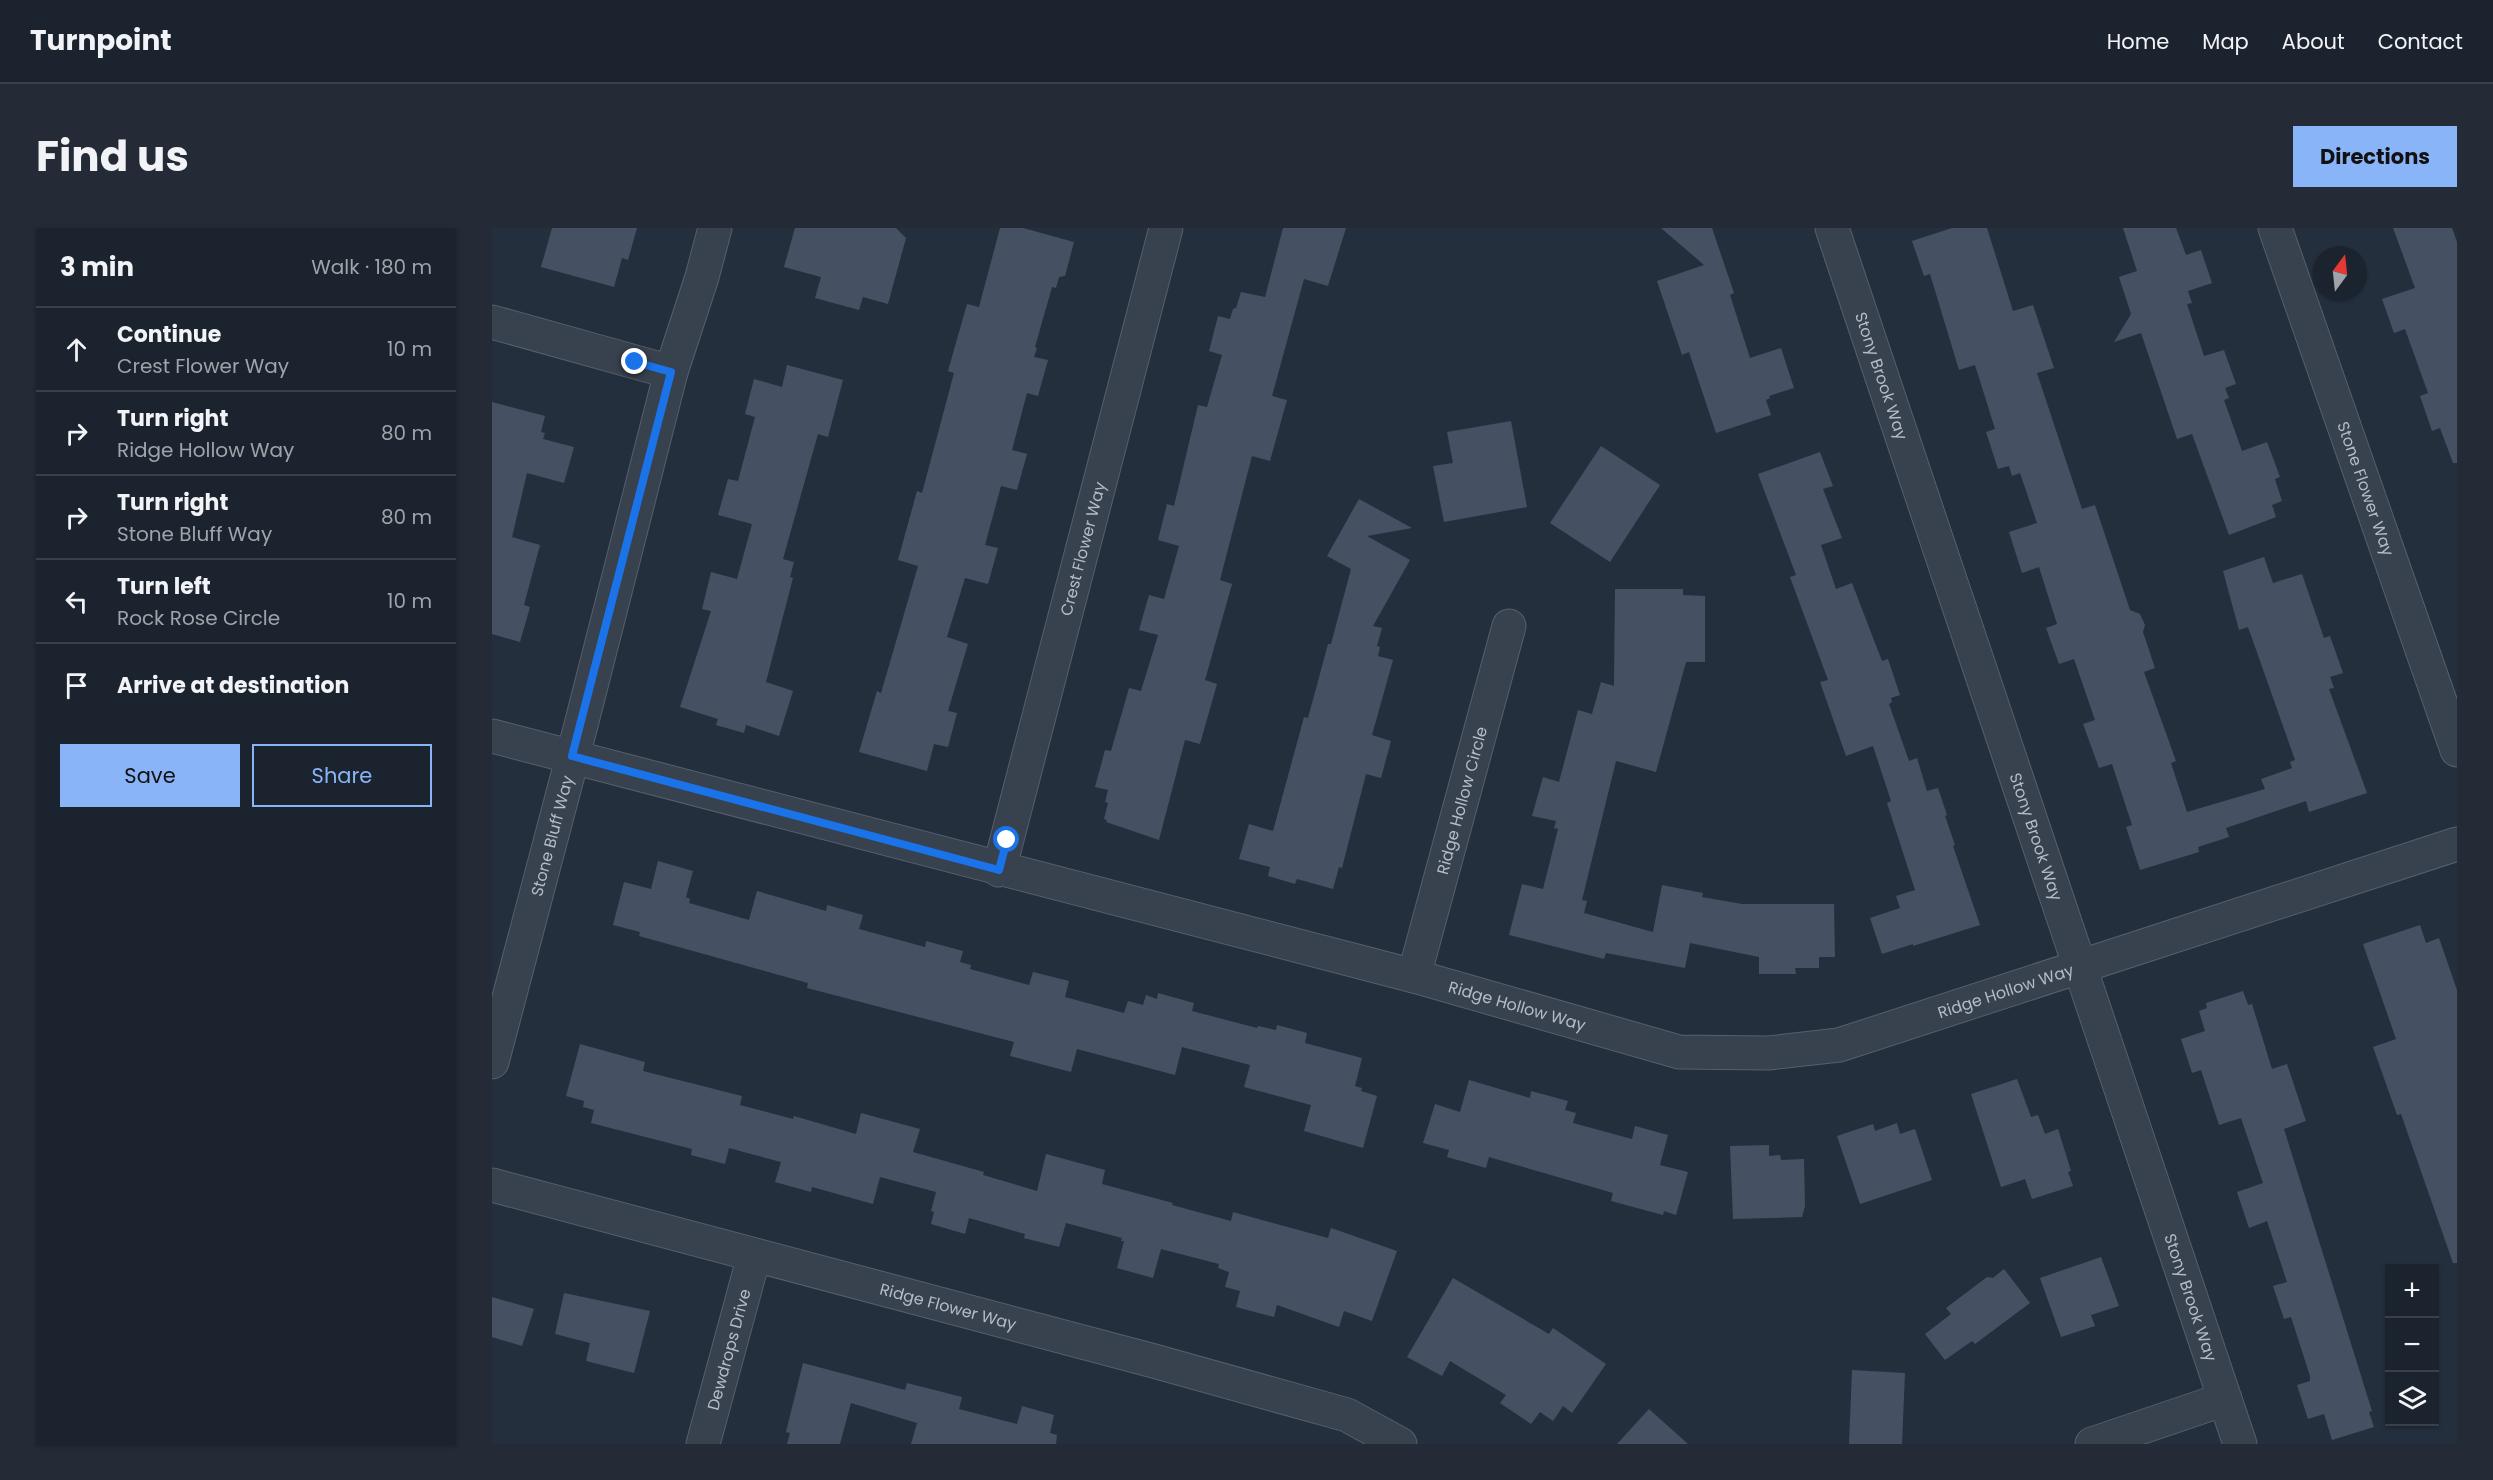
<!DOCTYPE html>
<html lang="en">
<head>
<meta charset="utf-8">
<style>
	:root { --surface:#1b232e; --page:#242b36; --text:#f1f3f6; --muted:#a0a4aa; --line:#39404a; --accent:#8ab4f8 }
	body { margin:0; font-family:Poppins,sans-serif; background:var(--page); color:var(--text) }
	.controls { position:absolute; right:18px; bottom:18px; display:grid; overflow:hidden; border-radius:0px; box-shadow:0 2px 4px #0004 }
	.controls button { width:54px; height:54px; display:grid; place-items:center; padding:0; border:0; border-bottom:2px solid var(--line); background:var(--surface); color:var(--text); font:30px sans-serif }
	.compass { position:absolute; left:1821px; top:18px; width:54px; height:54px; border-radius:50%; background:var(--surface); box-shadow:0 2px 4px #0004; rotate:15deg }
	.stop { position:absolute; width:18px; height:18px; margin:-14px; border:4px solid #1a73e8; border-radius:50%; background:#fff }
	.stop.end { background:#1a73e8; border-color:#fff; box-shadow:0 2px 6px #0008 }
	.list { margin:0; padding:0; list-style:none }
	h2 { display:flex; justify-content:space-between; align-items:center; height:78px; margin:0; padding:0 24px; font-size:26px }
	h2 small { font-size:20px; font-weight:400; color:var(--muted) }
	.list li { display:grid; grid-template-columns:39px 1fr auto; gap:18px; align-items:center; box-sizing:border-box; height:84px; padding:0 24px; border-top:2px solid var(--line) }
	.list b { display:block; font-size:22px; white-space:nowrap }
	.list p { margin:0; font-size:20px; white-space:nowrap; color:var(--muted) }
	.list em { font-size:20px; font-style:normal; color:var(--muted) }
	.actions { display:flex; gap:12px; padding:18px 24px }
	.actions a { flex:1; padding:14px 0; border:2px solid var(--accent); border-radius:0px; text-align:center; font-size:21px; color:var(--accent) }
	.actions .main { background:var(--accent); color:#111 }
	.icon { flex:none; width:33px; height:33px; fill:none; stroke:currentColor; stroke-width:2; stroke-linecap:round; stroke-linejoin:round }
	.map { position:relative; flex:none; width:1965px; height:1216px; overflow:hidden; border-radius:0px }
	header { display:flex; align-items:center; gap:36px; box-sizing:border-box; height:84px; padding:0 30px; background:var(--surface); border-bottom:2px solid var(--line) }
	header strong { font-size:28px }
	nav { display:flex; gap:33px; margin-inline-start:auto; font-size:21px }
	.intro { display:flex; align-items:center; justify-content:space-between; box-sizing:border-box; height:144px; padding:0 36px }
	h1 { margin:0; font-size:42px }
	.button { padding:15px 27px; border-radius:0px; background:var(--accent); color:#111; font-size:21px; font-weight:700 }
	main { display:flex; gap:36px; padding:0 36px }
	aside { flex:1; background:var(--surface); border-radius:0px; box-shadow:0 2px 4px #0004 }
	.map>svg:first-child { display:block }
	.building { fill:#455162 }
	.lines { fill:none; stroke-linecap:round; stroke-linejoin:round }
	.street-casing { stroke:#565f6c; stroke-width:35 }
	.street { stroke:#38414e; stroke-width:33 }
	.route { stroke:#1a73e8; stroke-width:8 }
	.labels { text-anchor:middle; dominant-baseline:central; stroke-width:5; stroke-linejoin:round; paint-order:stroke }
	.street-label { font-size:16px; fill:#b4bcc9; stroke:#1d2633 }
</style>
</head>
<body>
<header>
<strong>Turnpoint</strong>
<nav><a>Home</a><a>Map</a><a>About</a><a>Contact</a></nav>
</header>
<div class="intro"><h1>Find us</h1><a class="button">Directions</a></div>
<main>
<aside>
<h2>3 min<small>Walk · 180 m</small></h2>
<ul class="list">
<li><svg class="icon" aria-label="ahead" viewBox="0 0 24 24"><path d="M12 20V5M6 11l6-6 6 6"/></svg><div><b>Continue</b><p>Crest Flower Way</p></div><em>10 m</em></li>
<li><svg class="icon" aria-label="right" viewBox="0 0 24 24"><path d="M7 20v-9h11M14 6l5 5-5 5"/></svg><div><b>Turn right</b><p>Ridge Hollow Way</p></div><em>80 m</em></li>
<li><svg class="icon" aria-label="right" viewBox="0 0 24 24"><path d="M7 20v-9h11M14 6l5 5-5 5"/></svg><div><b>Turn right</b><p>Stone Bluff Way</p></div><em>80 m</em></li>
<li><svg class="icon" aria-label="left" viewBox="0 0 24 24"><path d="M17 20v-9H6M10 6l-5 5 5 5"/></svg><div><b>Turn left</b><p>Rock Rose Circle</p></div><em>10 m</em></li>
<li><svg class="icon" aria-label="arrive" viewBox="0 0 24 24"><path d="M6 21V4h12l-3 4 3 4H6"/></svg><div><b>Arrive at destination</b></div></li>
</ul>
<div class="actions"><a class="main">Save</a><a>Share</a></div>
</aside>
<div class="map">
<svg width="1965" height="1216" viewBox="0 0 1965 1216">
	<rect width="100%" height="100%" fill="#242f3e"/>
	<!-- building -->
	<g class="building">
		<path d="M60,0H145L136,32L130,30L122,59L49,39Z"/>
		<path d="M303,0H404L414,10L396,76L371,69L367,82L323,70L329,49L292,39Z"/>
		<path d="M508,0H531L582,14L573,48L567,49L564,60L560,59L543,119L545,120L542,129L556,132L546,168L535,165L520,222L535,226L525,262L509,258L493,317L506,320L496,356L473,350L455,409L476,416L456,483L465,485L456,519L442,516L435,543L367,524L385,463L389,465L426,338L406,332L425,263L430,265L462,145L456,143L475,76L487,79Z"/>
		<path d="M791,0H854L836,58L812,51L780,168L795,172L778,233L760,228L728,352L740,356L713,452L725,456L708,516L693,512L667,612L614,594L615,592L612,591L616,575L613,574L616,562L603,559L613,522L619,523L637,460L649,463L666,407L647,402L657,367L672,371L687,318L666,312L675,276L682,278L706,177L715,179L730,127L717,123L726,88L738,91L741,81L744,80L749,64L773,69Z"/>
		<path d="M1169,0H1220L1242,65L1238,67L1258,130L1289,120L1302,160L1277,168L1278,170L1274,172L1279,187L1224,205L1197,124L1190,127L1165,53L1212,37Z"/>
		<path d="M1460,0H1495L1521,83L1541,77L1562,140L1545,145L1590,281L1603,277L1638,382L1648,386L1653,397L1651,404L1663,440L1652,444L1684,533L1679,535L1695,584L1773,561L1769,551L1800,540L1798,534L1803,532L1756,399L1747,402L1731,343L1772,329L1781,355L1810,346L1832,410L1838,408L1851,445L1838,449L1842,460L1837,461L1875,565L1817,584L1814,573L1734,600L1737,609L1706,619L1707,624L1648,642L1634,599L1640,597L1620,536L1607,540L1591,496L1603,492L1582,431L1567,436L1554,400L1565,396L1547,339L1530,345L1517,304L1545,295L1528,245L1520,248L1517,238L1506,241L1494,204L1503,201L1483,137L1467,142L1438,46L1432,48L1420,13Z"/>
		<path d="M1631,0H1684L1694,27L1709,22L1720,55L1696,63L1700,75L1695,76L1712,128L1732,122L1744,156L1733,160L1737,170L1732,172L1750,223L1775,214L1788,249L1783,251L1790,273L1780,277L1784,289L1737,307L1700,206L1685,211L1649,105L1622,114L1639,86L1627,49L1645,43Z"/>
		<path d="M1901,0H1960L1965,14V235H1961L1948,200L1940,203L1928,168L1936,165L1913,101L1902,105L1890,71L1923,60Z"/>
		<path d="M295,137L351,152L336,209L326,206L291,331L302,334L298,349L301,350L274,454L301,463L287,508L254,497L252,505L224,497L226,491L188,479L219,383L210,381L219,344L245,351L260,296L226,287L236,251L246,253L263,189L253,186L262,151L290,159Z"/>
		<path d="M0,174L53,188L49,204L53,205L51,211L82,219L72,255L35,245L20,309L48,317L32,377L38,379L28,414L0,406Z"/>
		<path d="M1019,193L1035,279L952,294L941,238L961,235L955,204Z"/>
		<path d="M1109,218L1168,257L1118,334L1058,295Z"/>
		<path d="M1328,224L1341,258L1331,261L1350,310L1329,317L1344,361L1360,355L1390,433L1396,431L1408,467L1399,470L1400,474L1397,476L1417,533L1425,530L1435,563L1446,560L1455,587L1453,588L1463,617L1461,618L1488,697L1421,718V716L1390,726L1378,690L1408,680L1404,668L1423,662L1395,575L1399,573L1381,518L1354,528L1328,454L1336,452L1298,349L1304,347L1266,246Z"/>
		<path d="M867,271L920,300L875,308L918,332L881,398L890,400L885,418L888,419L886,428L901,432L880,507L899,513L889,550L874,546L850,640L847,639L841,661L805,651L803,656L776,648L778,639L747,631L757,596L781,603L812,489L816,490L836,416H839L859,341L835,328Z"/>
		<path d="M1123,361H1191V367L1213,368V434H1194L1164,544L1124,533L1090,672L1095,673L1092,685L1161,704L1170,657L1211,665L1210,669L1250,676H1342L1343,729H1327V740H1303L1304,746H1267V729L1198,715L1193,740L1114,725L1112,731L1017,707L1030,656L1051,661L1066,601L1062,600L1064,593L1040,588L1051,549L1067,554L1086,482L1100,486L1109,454L1122,458Z"/>
		<path d="M166,633L201,643L194,669L198,671L197,675L257,692L265,663L334,683L335,677L371,687L367,701L433,719L434,713L471,723L468,734L479,737L478,741L537,757L541,744L577,753L573,769L632,785L636,773L651,777L654,767L665,771L666,765L702,775L700,783L765,800L766,798L784,802L785,797L815,805L813,815L870,830L863,858L870,860L869,863L885,868L871,920L812,903L819,877L752,859L758,837L690,819L683,847L585,821L579,844L518,828L522,814L315,760L316,755L147,708L148,704L121,697L132,654L159,661Z"/>
		<path d="M1928,697L1934,715L1947,710L1965,762V1035H1961L1909,886L1905,887L1881,819L1904,811L1871,716Z"/>
		<path d="M1751,763L1756,777L1760,776L1780,841L1795,836L1814,893L1792,901L1880,1183L1877,1184L1882,1199L1840,1212L1832,1186L1816,1191L1805,1157L1818,1153V1148L1799,1089L1792,1091L1781,1058L1795,1054L1775,993L1757,1000L1745,964L1771,955L1749,890L1727,897L1709,842L1700,845L1689,811L1713,803L1707,783L1715,780L1714,775Z"/>
		<path d="M88,816L153,834L151,843L250,868L248,877L301,891L302,888L364,906L369,885L428,901L421,924L492,944L491,947L545,963L554,926L613,942L610,956L681,975L680,977L739,993L741,984L836,1010L839,1000L905,1023L880,1093L852,1083L847,1099L785,1077L782,1089L744,1079L748,1063L733,1059L737,1044L726,1040L727,1036L669,1021L661,1050L625,1040L632,1013H629L630,1010L574,995L567,1019L532,1010L533,1006L477,990L473,1006L439,996L442,984L439,983L444,964L388,949L381,976L320,959L319,964L283,954L289,934L237,920L233,936L199,927L200,921L99,895L102,882L91,879L92,873L74,868Z"/>
		<path d="M1525,851L1539,889L1546,887L1553,906L1566,901L1579,943L1576,944L1581,958L1540,971L1533,951L1509,959L1479,866Z"/>
		<path d="M977,852L1038,870L1039,863L1076,873L1073,882L1084,885L1081,895L1140,911L1143,898L1176,907L1168,937L1196,944L1184,987L1172,983L1171,987L1119,973L1121,965L997,929L994,940L955,929L957,922L931,915L943,876L968,884Z"/>
		<path d="M1405,895L1408,906L1423,901L1440,952L1368,976L1345,908L1381,896L1383,903Z"/>
		<path d="M1277,917V928L1288,927L1289,932L1312,931L1313,978L1310,989L1241,991L1238,918Z"/>
		<path d="M1609,1029L1627,1078L1599,1087L1603,1098L1569,1109L1548,1050Z"/>
		<path d="M1512,1041L1538,1075L1483,1116L1480,1113L1453,1132L1433,1106L1459,1086L1454,1080L1495,1049L1501,1050Z"/>
		<path d="M961,1050L1057,1106L1061,1100L1114,1136L1080,1185L1071,1178L1061,1193L1048,1184L1039,1196L1008,1175L1014,1167L958,1133L950,1148L915,1129Z"/>
		<path d="M72,1065L158,1083L142,1145L94,1133L98,1115L63,1106Z"/>
		<path d="M0,1069L42,1081L30,1118L0,1109Z"/>
		<path d="M311,1135L413,1162L415,1155L470,1169L467,1181L525,1196L530,1178L562,1187L558,1205L565,1207L564,1216H419L425,1195L359,1175L348,1216H295L298,1205L294,1204Z"/>
		<path d="M1360,1142L1413,1145L1410,1216H1357Z"/>
		<path d="M1157,1181L1196,1216H1125Z"/>
	</g>
	<g class="lines">
		<defs>
			<g id="street">
				<path id="s1" d="M1340,0L1748,1216"/>
				<path id="s2" d="M1783,0L1965,522"/>
				<path d="M0,94L179,144"/>
				<path id="s3" d="M0,508L922,748L1187,824L1277,825L1347,817L1965,616"/>
				<path id="s4" d="M507,642L674,0"/>
				<path id="s5" d="M922,748L1017,398"/>
				<path id="s6" d="M0,834L89,497L179,144L210,49L223,0"/>
				<path id="s7" d="M0,957L662,1133L855,1187L908,1216"/>
				<path id="s8" d="M211,1216L262,1028"/>
				<path d="M1600,1216L1733,1171"/>
			</g>
		</defs>
		<!-- street casing -->
		<use href="#street" class="street-casing"/>
		<!-- street -->
		<use href="#street" class="street"/>
	</g>
	<g class="lines">
		<!-- route -->
		<path class="route" d="M143,134L179,144L80,528L507,642L515,612"/>
	</g>
	<g class="labels">
		<!-- street labels -->
		<g class="street-label">
			<text stroke="none"><textPath href="#s1" startOffset="156">Stony Brook Way</textPath></text>
			<text stroke="none"><textPath href="#s2" startOffset="276">Stone Flower Way</textPath></text>
			<text stroke="none"><textPath href="#s4" startOffset="332">Crest Flower Way</textPath></text>
			<text stroke="none"><textPath href="#s5" startOffset="182">Ridge Hollow Circle</textPath></text>
			<text stroke="none"><textPath href="#s6" startOffset="234">Stone Bluff Way</textPath></text>
			<text stroke="none"><textPath href="#s1" startOffset="642">Stony Brook Way</textPath></text>
			<text stroke="none"><textPath href="#s3" startOffset="1564">Ridge Hollow Way</textPath></text>
			<text stroke="none"><textPath href="#s3" startOffset="1060">Ridge Hollow Way</textPath></text>
			<text stroke="none"><textPath href="#s1" startOffset="1128">Stony Brook Way</textPath></text>
			<text stroke="none"><textPath href="#s7" startOffset="472">Ridge Flower Way</textPath></text>
			<text stroke="none"><textPath href="#s8" startOffset="98">Dewdrops Drive</textPath></text>
		</g>
	</g>
</svg>
<div class="controls">
<button>+</button>
<button>−</button>
<button><svg class="icon" aria-label="layers" viewBox="0 0 24 24"><path d="M12 4l9 5-9 5-9-5zM3 14l9 5 9-5"/></svg></button>
</div>
<svg class="compass" viewBox="-18 -18 36 36"><path d="M0-13l5 13h-10z" fill="#e53935"/><path d="M0 13l5-13h-10z" fill="#a0a4aa"/></svg>
<div class="stop" style="left:515px;top:612px"></div>
<div class="stop end" style="left:143px;top:134px"></div>
</div>
</main>
</body>
</html>
